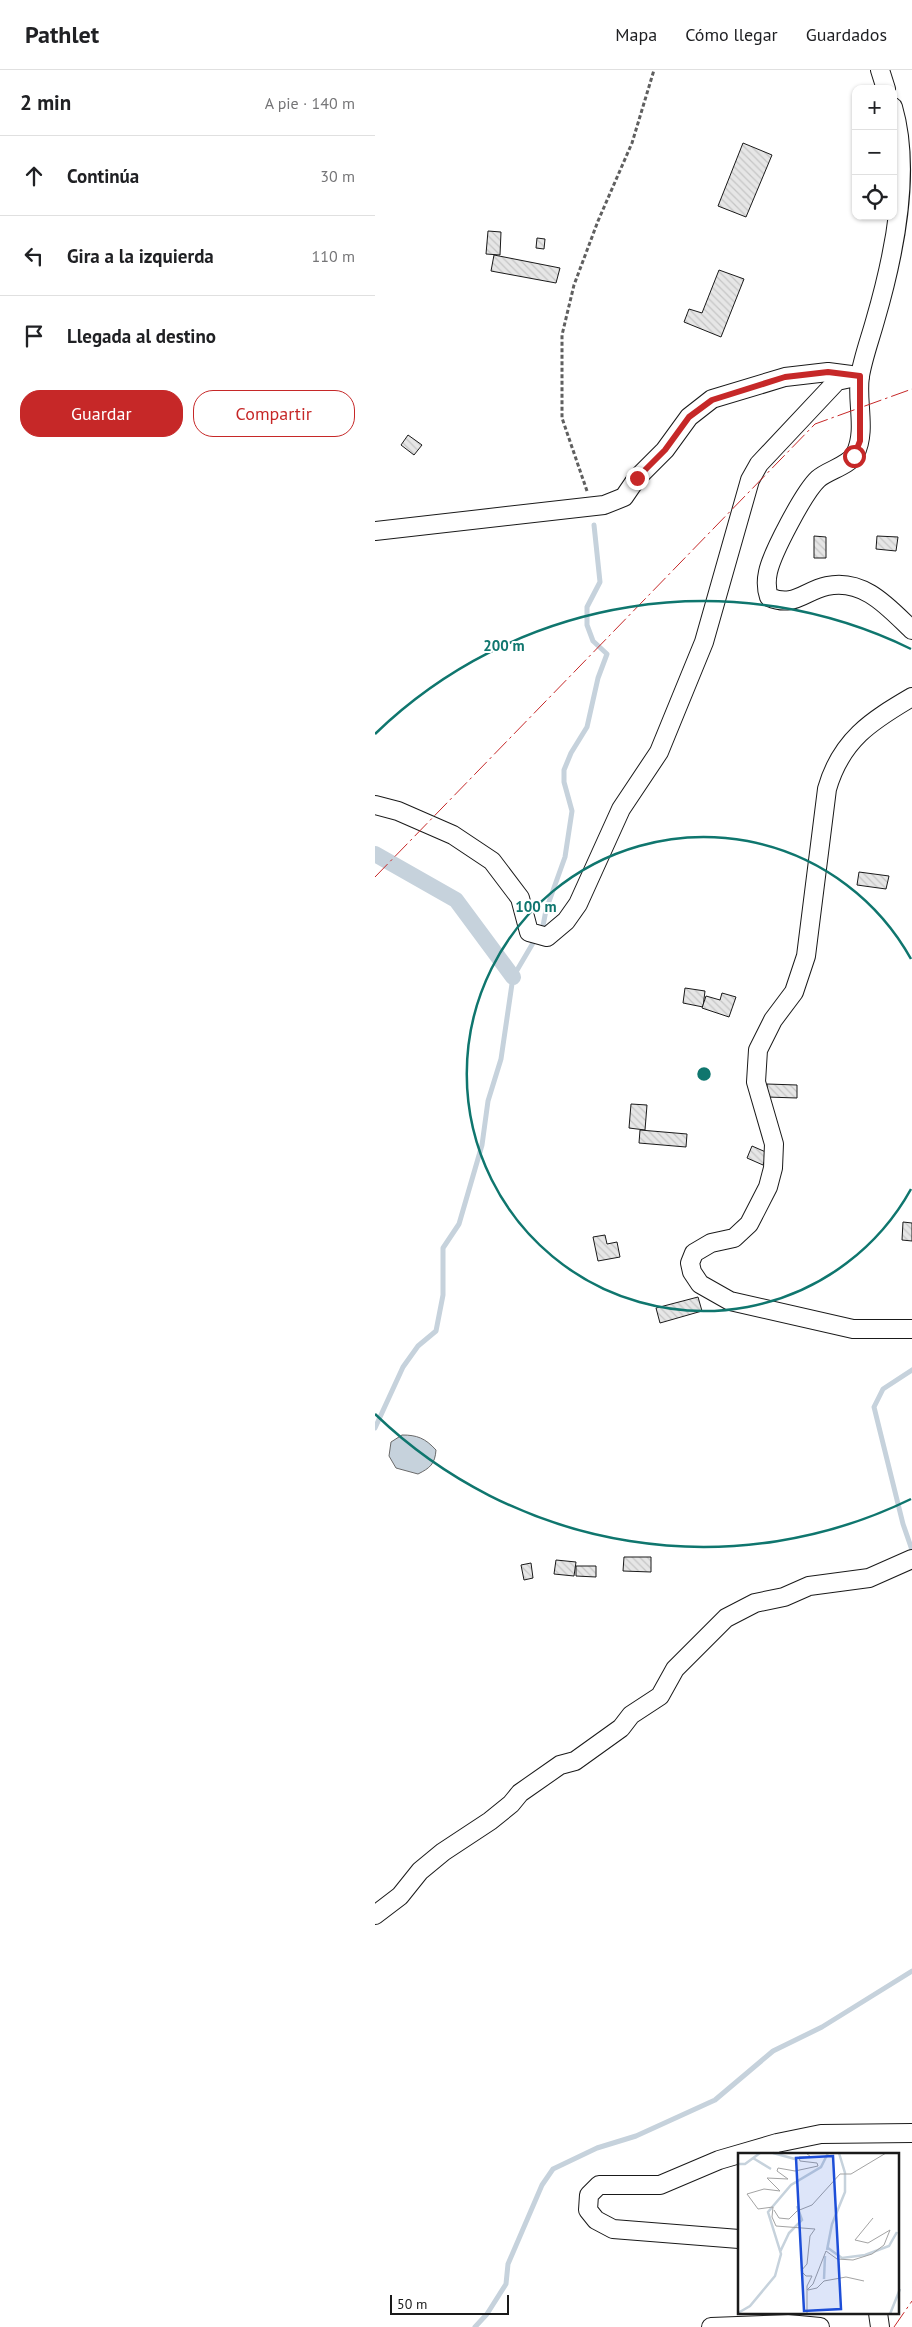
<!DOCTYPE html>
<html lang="es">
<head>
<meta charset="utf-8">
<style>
	:root { --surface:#fff; --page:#f6f6f6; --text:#202124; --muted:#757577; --line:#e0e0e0; --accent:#c62828 }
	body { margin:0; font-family:"PT Sans",sans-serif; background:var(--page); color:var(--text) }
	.controls { position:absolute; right:15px; top:15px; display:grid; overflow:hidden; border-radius:10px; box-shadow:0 1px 4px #0004 }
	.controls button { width:45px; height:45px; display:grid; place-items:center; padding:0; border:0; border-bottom:1px solid var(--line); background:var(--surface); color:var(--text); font:25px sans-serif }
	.scale { position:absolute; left:15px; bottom:12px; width:119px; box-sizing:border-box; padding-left:5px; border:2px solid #1a1a1a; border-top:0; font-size:14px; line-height:18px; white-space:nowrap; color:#1a1a1a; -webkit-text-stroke:4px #fff; paint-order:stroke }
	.stop { position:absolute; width:15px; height:15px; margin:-11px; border:4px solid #c62828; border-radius:50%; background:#fff }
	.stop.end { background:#c62828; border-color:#fff; box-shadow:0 1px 5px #0008 }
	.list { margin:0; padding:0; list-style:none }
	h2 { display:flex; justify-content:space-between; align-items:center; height:65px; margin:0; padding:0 20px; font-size:21px }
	h2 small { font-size:16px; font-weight:400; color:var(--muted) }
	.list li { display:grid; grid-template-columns:32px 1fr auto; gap:15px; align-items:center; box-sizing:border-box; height:80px; padding:0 20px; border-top:1px solid var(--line) }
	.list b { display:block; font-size:19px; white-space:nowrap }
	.list em { font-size:16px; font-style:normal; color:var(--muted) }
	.actions { display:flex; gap:10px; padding:15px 20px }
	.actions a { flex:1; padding:11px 0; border:1px solid var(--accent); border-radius:20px; text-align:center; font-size:18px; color:var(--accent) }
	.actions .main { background:var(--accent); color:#fff }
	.icon { flex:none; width:28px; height:28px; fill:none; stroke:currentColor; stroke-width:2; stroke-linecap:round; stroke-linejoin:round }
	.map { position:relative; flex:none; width:537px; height:2257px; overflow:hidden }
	header { display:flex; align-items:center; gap:30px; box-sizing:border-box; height:70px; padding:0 25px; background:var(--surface); border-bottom:1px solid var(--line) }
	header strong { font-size:24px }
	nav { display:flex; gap:28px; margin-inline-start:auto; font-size:18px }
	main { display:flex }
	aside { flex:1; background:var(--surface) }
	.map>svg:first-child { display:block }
	.water { fill:#c6d2dc; stroke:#6a6a6a }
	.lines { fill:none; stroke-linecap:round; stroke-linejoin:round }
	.stream { stroke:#c6d2dc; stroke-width:5 }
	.canal { stroke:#c6d2dc; stroke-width:16 }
	.building { fill:url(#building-back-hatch); stroke:#1a1a1a }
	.minor-casing { stroke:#1a1a1a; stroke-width:20 }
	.path { stroke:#5f5f5f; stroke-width:3; stroke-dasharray:4 2.5; stroke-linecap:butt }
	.minor { stroke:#fff; stroke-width:18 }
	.power { stroke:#c62828; stroke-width:1; stroke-dasharray:18 4 2.5 4; stroke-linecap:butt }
	.route { stroke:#c62828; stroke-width:6 }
	.ring { fill:none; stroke:#0f766e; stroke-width:2.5 }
	.inset-river { fill:none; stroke:#c6d2dc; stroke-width:2.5 }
	.inset-road { fill:none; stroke:#a3a3a3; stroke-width:1 }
	.view { fill:#1d4ed8; fill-opacity:0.15; stroke:#1d4ed8; stroke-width:2.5 }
	.inset-edge { fill:none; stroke:#1a1a1a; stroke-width:2.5 }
	.centre { fill:#0f766e; stroke:#fff; stroke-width:2.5 }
	.ring-label { font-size:15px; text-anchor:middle; font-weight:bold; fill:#0f766e; stroke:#fff; stroke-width:4; stroke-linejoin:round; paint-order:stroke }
</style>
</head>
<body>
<header>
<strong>Pathlet</strong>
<nav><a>Mapa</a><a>Cómo llegar</a><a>Guardados</a></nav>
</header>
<main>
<aside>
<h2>2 min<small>A pie · 140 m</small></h2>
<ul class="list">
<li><svg class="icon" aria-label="ahead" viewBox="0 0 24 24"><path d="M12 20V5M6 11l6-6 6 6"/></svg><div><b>Continúa</b></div><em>30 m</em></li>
<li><svg class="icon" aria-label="left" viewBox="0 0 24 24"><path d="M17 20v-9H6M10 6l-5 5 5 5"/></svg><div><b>Gira a la izquierda</b></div><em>110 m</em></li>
<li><svg class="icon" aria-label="arrive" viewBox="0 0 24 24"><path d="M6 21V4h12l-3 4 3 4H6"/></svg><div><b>Llegada al destino</b></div></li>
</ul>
<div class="actions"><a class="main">Guardar</a><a>Compartir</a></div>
</aside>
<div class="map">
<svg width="537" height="2257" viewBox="0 0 537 2257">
	<defs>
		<pattern id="building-back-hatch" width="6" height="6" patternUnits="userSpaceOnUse" patternTransform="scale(1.25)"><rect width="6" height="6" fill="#e6e6e6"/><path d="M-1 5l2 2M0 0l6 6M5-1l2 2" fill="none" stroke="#c5c5c5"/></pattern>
	</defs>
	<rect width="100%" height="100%" fill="#fff"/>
	<!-- water -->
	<path class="water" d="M27,1365C42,1365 50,1368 61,1380C60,1394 55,1398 43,1404L21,1398L14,1386L16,1372Z"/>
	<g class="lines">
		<!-- stream -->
		<g class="stream">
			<path d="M537,1300L508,1319L499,1337L528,1454L537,1480"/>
			<path d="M0,1358L28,1297L43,1276L61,1261L68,1225V1178L84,1154L107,1075L113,1031L126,989L138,907L168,856L171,840L190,787L197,741L189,712V700L196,683L212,657L223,608L232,584L218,571L212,555V537L225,512L219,455"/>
			<path d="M100,2257L112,2244L131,2214L133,2194L167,2115L178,2099L222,2078L261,2066L340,2030L398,1981L447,1957L537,1901"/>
		</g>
		<!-- canal -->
		<path class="canal" d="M0,784L81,830L138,907"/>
	</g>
	<!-- building -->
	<g class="building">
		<path d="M368,73L397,85L371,147L343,136Z"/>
		<path d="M113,161L126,162L125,185L111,184Z"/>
		<path d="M162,168L170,169L169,179L161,178Z"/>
		<path d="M119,185L185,198L181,213L116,201Z"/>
		<path d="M344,200L369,209L346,267L309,252L314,239L327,243Z"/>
		<path d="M33,365L47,375L39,385L26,375Z"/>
		<path d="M439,466L451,467V488H439Z"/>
		<path d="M502,466L523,467L521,481L501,479Z"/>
		<path d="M484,802L514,806L511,819L482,815Z"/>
		<path d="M310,918L330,921L328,937L308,933Z"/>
		<path d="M347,923L361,927L354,947L327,938L331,926L345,930Z"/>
		<path d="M392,1014L422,1015V1028L392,1027Z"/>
		<path d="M256,1034L272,1035L270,1060L254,1058Z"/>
		<path d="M265,1060L312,1064L311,1077L264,1073Z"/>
		<path d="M377,1076L393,1083L388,1095L372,1088Z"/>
		<path d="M528,1152L537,1153V1171L527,1170Z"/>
		<path d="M230,1165L232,1174L242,1172L245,1187L223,1191L218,1167Z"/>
		<path d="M323,1227L327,1241L285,1253L281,1238Z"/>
		<path d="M249,1487H276V1502L248,1501Z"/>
		<path d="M181,1490L201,1492L199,1506L179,1504Z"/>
		<path d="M156,1493L158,1508L149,1510L146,1495Z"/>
		<path d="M201,1496H221V1507L201,1506Z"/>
	</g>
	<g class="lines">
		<defs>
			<g id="minor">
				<path d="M505,0L511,19"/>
				<path d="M518,37C537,102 519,186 500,251C495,269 488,288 485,306C481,331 492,361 480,384C474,396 453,400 443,409C429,422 397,483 393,502C391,511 391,518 394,527C419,538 429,521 452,516C489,508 514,538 537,560"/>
				<path d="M0,461L229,435L249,427L262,408L290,380L314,347L337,329L410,307L453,302L476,305"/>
				<path d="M537,627C496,651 466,670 452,719L431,886L419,922L398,950L383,980L381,1012L399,1074L398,1098L393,1117L374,1154L359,1168L336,1173L319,1183L315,1193L317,1202L325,1214L355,1231L478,1259H537"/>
				<path d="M0,735L23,741L78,765L117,791L145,828L154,862L172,867L191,851L203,834L246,739L284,682L329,572L375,410L384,394L462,311L485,306"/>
				<path d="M0,1845L25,1826L45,1801L68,1782L115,1751L136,1734L145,1723L185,1695L200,1691L246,1658L256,1645L285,1626L300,1599L351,1548L380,1533L409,1527L434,1516L494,1508L537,1489"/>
				<path d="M364,2169L238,2159L221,2150L213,2140L214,2125L224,2115H285L344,2090L402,2073L446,2064L537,2063"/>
				<path d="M503,2243L505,2257"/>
				<path d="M336,2257L413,2254L445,2257"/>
			</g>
		</defs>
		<!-- minor casing -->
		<use href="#minor" class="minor-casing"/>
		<!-- path -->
		<path class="path" d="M212,421L187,348V265L199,215L223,151L257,73L279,0"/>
		<!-- minor -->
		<use href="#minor" class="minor"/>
		<!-- power -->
		<g class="power">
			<path d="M0,807L440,354L537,319"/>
			<path d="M519,2257L537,2231"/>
		</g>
	</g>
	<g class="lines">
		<!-- route -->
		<path class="route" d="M262,408L290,380L314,347L337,330L410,307L453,302L485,306V371L479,386"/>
	</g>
	<!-- distance rings -->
	<g class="ring">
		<path d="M536 1119A237 237 0 1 1 536 889"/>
		<path d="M536 1429A473 473 0 0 1 0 1344M0 664A473 473 0 0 1 536 579"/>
	</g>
	<!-- overview -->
	<g transform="translate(363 2083)">
		<rect width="161" height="161" fill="#fff"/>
		<path class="inset-river" d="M35,0L57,6M15,5L33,16M0,11H7L22,0M90,95L104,105L127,102L151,93L159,79M89,97L94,71L107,39V20L101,0M42,99L51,80L64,67L59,53M86,126L87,103M0,160L12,153L37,123L43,101L30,59L53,32L83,14L90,0M152,161L162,136"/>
		<path class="inset-road" d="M68,0L73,4H61L62,8L79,10L80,13L57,18L40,15L39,18L50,26L29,25L42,38L26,36L9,41L20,56L35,54L34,64L38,73L77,76L72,83L69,111L63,118L68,123H74L69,133V161M36,57L41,65L51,66L59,58L74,52L102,21H113L148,0M69,137L75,131L88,98L99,106L115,107L134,101L146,92L152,77L130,90L117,87L135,65M70,137L79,135L86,128L108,124L126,128"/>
		<path class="view" d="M95,3L103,156L66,158L58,5Z"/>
		<rect width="161" height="161" class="inset-edge"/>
	</g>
	<circle cx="329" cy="1004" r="8" class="centre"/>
	<g class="ring-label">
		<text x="129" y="581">200 m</text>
		<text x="161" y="842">100 m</text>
	</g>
</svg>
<div class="controls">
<button>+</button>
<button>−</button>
<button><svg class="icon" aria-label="locate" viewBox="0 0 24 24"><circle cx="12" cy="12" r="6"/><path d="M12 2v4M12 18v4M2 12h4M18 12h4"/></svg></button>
</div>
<div class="scale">50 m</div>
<div class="stop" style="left:479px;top:386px"></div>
<div class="stop end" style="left:262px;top:408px"></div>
</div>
</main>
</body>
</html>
